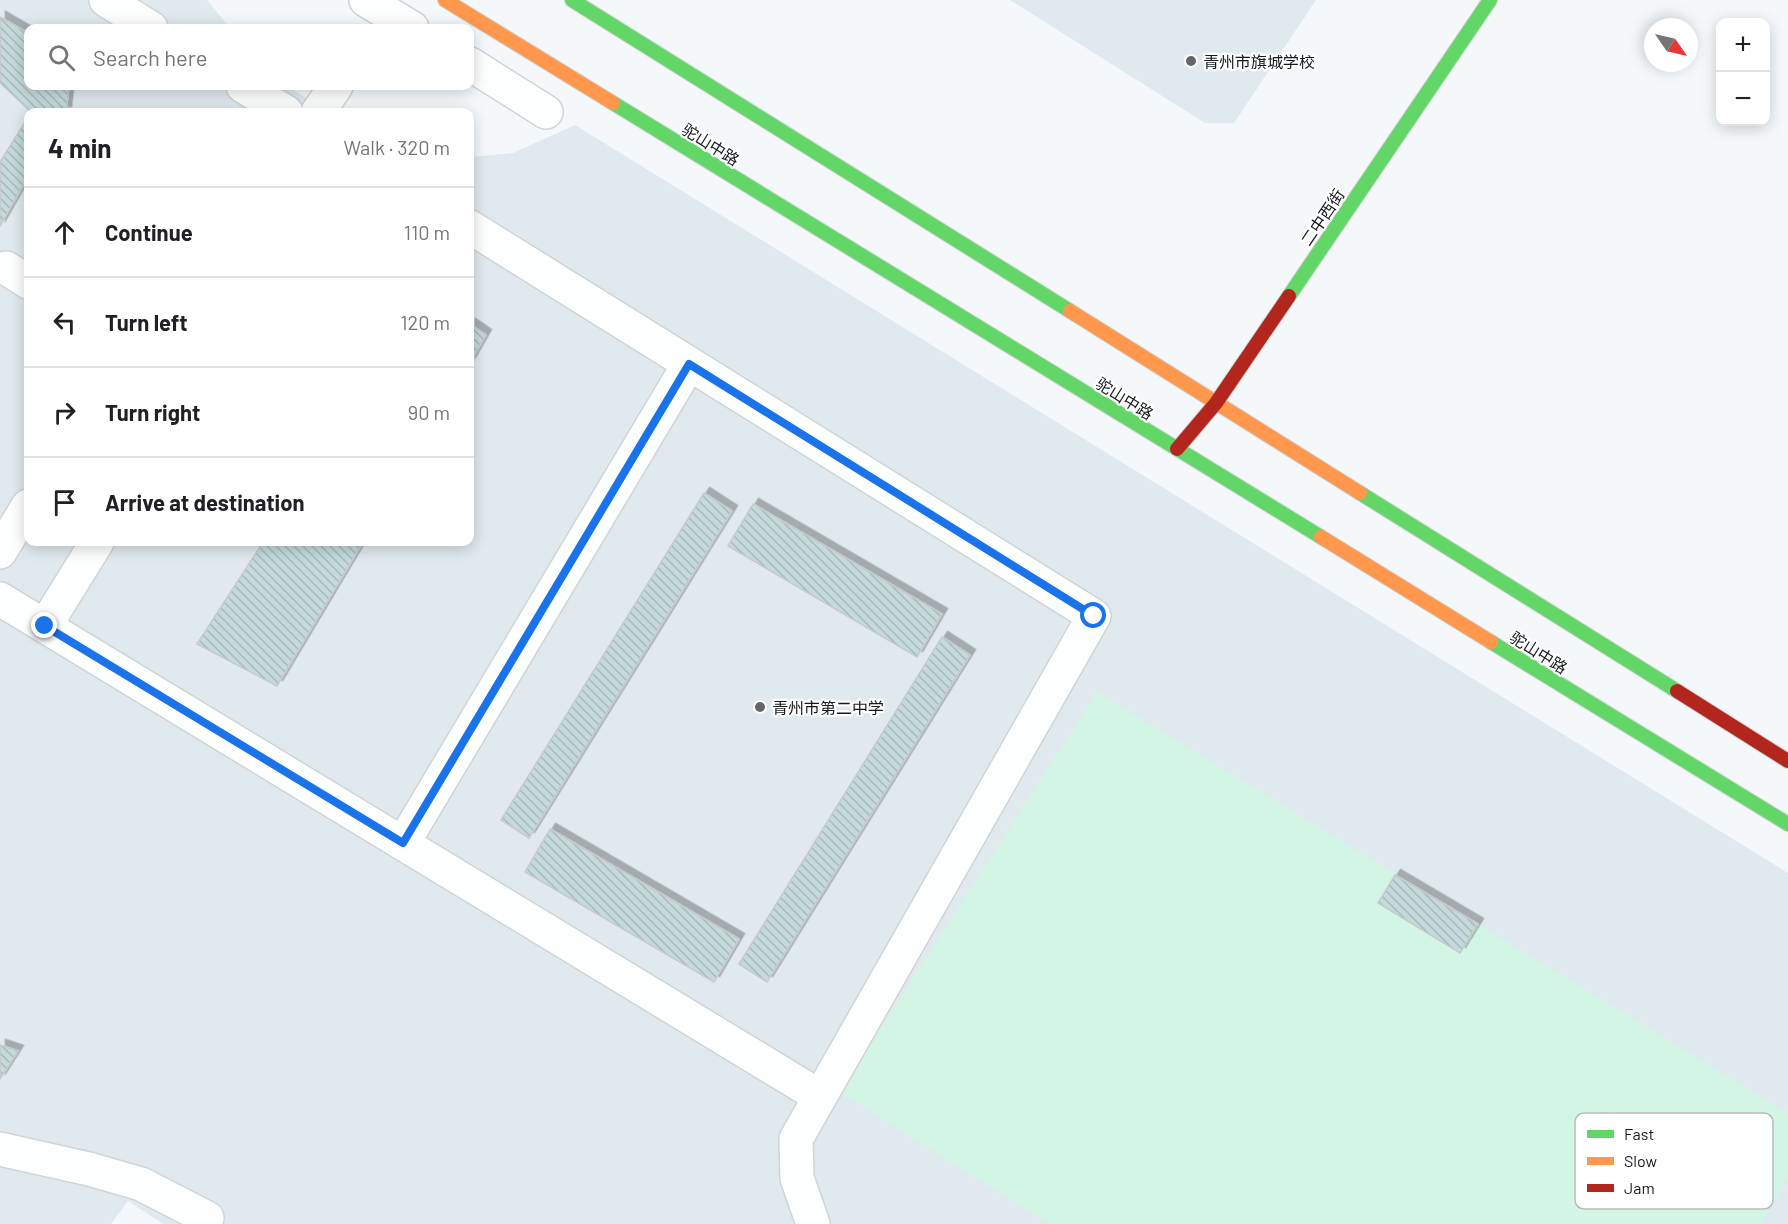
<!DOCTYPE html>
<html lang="en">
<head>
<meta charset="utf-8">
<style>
	:root { --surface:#fff; --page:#f2f2f2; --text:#202124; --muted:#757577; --line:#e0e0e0 }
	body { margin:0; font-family:Barlow,"Noto Sans SC",sans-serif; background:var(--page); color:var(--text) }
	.controls { position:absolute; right:18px; top:18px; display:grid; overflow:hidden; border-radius:12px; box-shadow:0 3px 15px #0003 }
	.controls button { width:54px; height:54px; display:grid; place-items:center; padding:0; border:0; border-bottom:2px solid var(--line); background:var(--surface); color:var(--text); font:30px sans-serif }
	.compass { position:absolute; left:1644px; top:18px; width:54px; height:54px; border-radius:50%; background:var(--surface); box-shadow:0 3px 15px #0003; rotate:124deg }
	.stop { position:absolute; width:18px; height:18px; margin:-14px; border:4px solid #1a73e8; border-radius:50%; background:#fff }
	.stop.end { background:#1a73e8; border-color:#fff; box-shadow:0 2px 6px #0008 }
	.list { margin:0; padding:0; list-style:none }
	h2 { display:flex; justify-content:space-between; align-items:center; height:78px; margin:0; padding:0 24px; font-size:26px }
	h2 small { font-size:20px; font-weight:400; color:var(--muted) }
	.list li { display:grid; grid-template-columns:39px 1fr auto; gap:18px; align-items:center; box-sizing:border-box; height:90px; padding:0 24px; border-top:2px solid var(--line) }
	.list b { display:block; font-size:22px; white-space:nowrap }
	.list em { font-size:20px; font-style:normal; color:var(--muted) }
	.icon { flex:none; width:33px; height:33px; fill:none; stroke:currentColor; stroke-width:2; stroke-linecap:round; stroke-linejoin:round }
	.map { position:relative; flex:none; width:1788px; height:1224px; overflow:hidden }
	.search { position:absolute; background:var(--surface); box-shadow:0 3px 15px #0003; left:24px; top:24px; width:450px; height:66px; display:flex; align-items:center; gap:15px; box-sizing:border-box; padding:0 21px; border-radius:12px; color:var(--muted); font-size:22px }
	.panel { position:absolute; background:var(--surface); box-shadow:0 3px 15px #0003; left:24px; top:108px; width:450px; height:438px; border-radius:12px }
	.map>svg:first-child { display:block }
	.built { fill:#e0e9ee }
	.pitch { fill:#d3f5e6 }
	.building { fill:url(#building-back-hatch); stroke:#c6cacb; stroke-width:1.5; filter:url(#shadow) }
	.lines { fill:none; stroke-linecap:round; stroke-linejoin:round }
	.street-casing { stroke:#d1d4d5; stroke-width:36 }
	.fast-casing { stroke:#d1d4d5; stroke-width:16 }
	.slow-casing { stroke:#d1d4d5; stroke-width:16 }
	.jam-casing { stroke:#d1d4d5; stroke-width:16 }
	.street { stroke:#fdfefe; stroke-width:33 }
	.fast { stroke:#63d668; stroke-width:14 }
	.slow { stroke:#ff974d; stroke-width:14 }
	.jam { stroke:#b3261e; stroke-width:14 }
	.route { stroke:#1a73e8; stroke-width:8 }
	.poi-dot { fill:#646769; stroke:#fff; stroke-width:2 }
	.labels { text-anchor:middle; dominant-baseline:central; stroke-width:4.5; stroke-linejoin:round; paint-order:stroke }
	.poi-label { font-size:16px; fill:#16191b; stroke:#fff; text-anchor:start }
	.street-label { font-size:16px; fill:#16191b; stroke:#fff }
	.key { fill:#fff; stroke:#b9babb; stroke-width:1.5 }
	.key-label { font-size:16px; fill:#16191b }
</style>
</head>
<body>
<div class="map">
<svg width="1788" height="1224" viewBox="0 0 1788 1224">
	<defs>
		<pattern id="building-back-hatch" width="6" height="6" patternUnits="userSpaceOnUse" patternTransform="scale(1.5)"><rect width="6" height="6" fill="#c4dadb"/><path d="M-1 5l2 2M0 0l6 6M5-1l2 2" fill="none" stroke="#a8babb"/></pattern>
		<filter id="shadow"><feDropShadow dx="5.5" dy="-5.5" stdDeviation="0" flood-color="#0004"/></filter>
	</defs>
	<rect width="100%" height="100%" fill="#f4f8fa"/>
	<!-- built -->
	<g class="built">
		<path d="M0,0H207L230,28H28V86H287L329,112H28V542H470V157L513,153L575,125L1788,873V1224H163L128,1201L111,1224H0Z"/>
		<path d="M1010,0H1316L1234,123H1205Z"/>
	</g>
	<!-- pitch -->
	<path class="pitch" d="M1097,692L1788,1113V1179L1761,1224H1049L840,1092Z"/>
	<!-- building -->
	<g class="building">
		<path d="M0,17L28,33V86H69L66,112H31L0,83Z"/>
		<path d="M28,117V177L0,226V162Z"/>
		<path d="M470,324L486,335L470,363Z"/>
		<path d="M704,493L732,511L529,838L501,820Z"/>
		<path d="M753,504L942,614L917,657L728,546Z"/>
		<path d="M263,542H363L277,686L197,644Z"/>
		<path d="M942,637L970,655L767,982L739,964Z"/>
		<path d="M550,829L739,939L714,982L525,872Z"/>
		<path d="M1395,875L1478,924L1460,953L1378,903Z"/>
		<path d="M0,1045L18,1051L0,1079Z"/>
	</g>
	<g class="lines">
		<defs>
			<g id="street">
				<path d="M106,0L151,28"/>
				<path d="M366,0L412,28"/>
				<path d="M470,64L546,112"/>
				<path d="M243,86L286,112"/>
				<path d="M318,112L336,86"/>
				<path d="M470,227L1094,616L796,1139L797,1178L813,1224"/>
				<path d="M6,268L28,282"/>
				<path d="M0,552L28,506"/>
				<path d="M0,599L819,1096"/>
				<path d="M45,626L97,542"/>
				<path d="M403,843L689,364"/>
				<path d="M0,1149L89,1169L141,1184L207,1218"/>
			</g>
			<g id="fast">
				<path d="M572,0L1070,311"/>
				<path d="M613,103L1321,537"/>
				<path d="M1289,296L1490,0"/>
				<path d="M1360,493L1677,691"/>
				<path d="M1491,642L1788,824"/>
			</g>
			<g id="slow">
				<path d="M445,0L613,103"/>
				<path d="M1070,311L1360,493"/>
				<path d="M1321,537L1491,642"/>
			</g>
			<g id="jam">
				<path d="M1177,449L1216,403L1289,296"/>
				<path d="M1677,691L1788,761"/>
			</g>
		</defs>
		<!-- street casing -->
		<use href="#street" class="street-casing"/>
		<!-- fast casing -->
		<use href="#fast" class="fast-casing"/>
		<!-- slow casing -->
		<use href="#slow" class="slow-casing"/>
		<!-- jam casing -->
		<use href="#jam" class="jam-casing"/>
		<!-- street -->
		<use href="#street" class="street"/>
		<!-- fast -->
		<use href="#fast" class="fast"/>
		<!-- slow -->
		<use href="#slow" class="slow"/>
		<!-- jam -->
		<use href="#jam" class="jam"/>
	</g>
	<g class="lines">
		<!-- route -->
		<path class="route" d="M45,626L403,843L689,364L1094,616"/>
	</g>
	<!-- markers -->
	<g class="poi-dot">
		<circle cx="1191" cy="61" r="6"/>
		<circle cx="760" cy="707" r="6"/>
	</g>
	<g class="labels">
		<!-- poi labels -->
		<g class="poi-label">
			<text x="1203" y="61">青州市旗城学校</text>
			<text x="772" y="707">青州市第二中学</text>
		</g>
		<!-- street labels -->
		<g class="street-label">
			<text transform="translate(711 144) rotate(32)">驼山中路</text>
			<text transform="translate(1322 217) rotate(-56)">二中西街</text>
			<text transform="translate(1125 398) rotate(32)">驼山中路</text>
			<text transform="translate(1539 652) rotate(32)">驼山中路</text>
		</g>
	</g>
	<!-- legend -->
	<rect x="1575" y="1113" width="198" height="96" rx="9" class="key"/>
	<rect x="1587" y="1130" width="27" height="8" fill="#63d668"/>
	<rect x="1587" y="1157" width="27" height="8" fill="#ff974d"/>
	<rect x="1587" y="1184" width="27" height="8" fill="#b3261e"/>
	<g class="key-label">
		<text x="1624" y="1140">Fast</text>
		<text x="1624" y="1167">Slow</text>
		<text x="1624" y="1194">Jam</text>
	</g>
</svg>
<div class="controls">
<button>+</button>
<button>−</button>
</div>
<svg class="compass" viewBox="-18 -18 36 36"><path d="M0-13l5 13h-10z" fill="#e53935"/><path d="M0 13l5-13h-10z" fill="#757577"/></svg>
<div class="stop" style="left:1094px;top:616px"></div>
<div class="stop end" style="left:45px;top:626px"></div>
<div class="search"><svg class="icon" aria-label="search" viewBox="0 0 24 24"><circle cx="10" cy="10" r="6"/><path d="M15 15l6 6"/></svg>Search here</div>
<section class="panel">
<h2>4 min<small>Walk · 320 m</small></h2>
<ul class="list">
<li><svg class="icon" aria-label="ahead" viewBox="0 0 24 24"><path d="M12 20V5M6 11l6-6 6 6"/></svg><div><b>Continue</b></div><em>110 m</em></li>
<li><svg class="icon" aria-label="left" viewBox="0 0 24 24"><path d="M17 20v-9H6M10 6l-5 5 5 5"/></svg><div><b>Turn left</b></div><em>120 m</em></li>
<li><svg class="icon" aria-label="right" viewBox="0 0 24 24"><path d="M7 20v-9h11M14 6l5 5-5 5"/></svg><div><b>Turn right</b></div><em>90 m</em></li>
<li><svg class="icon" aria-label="arrive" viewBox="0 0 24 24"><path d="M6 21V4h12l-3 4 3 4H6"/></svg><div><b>Arrive at destination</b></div></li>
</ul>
</section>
</div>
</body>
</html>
